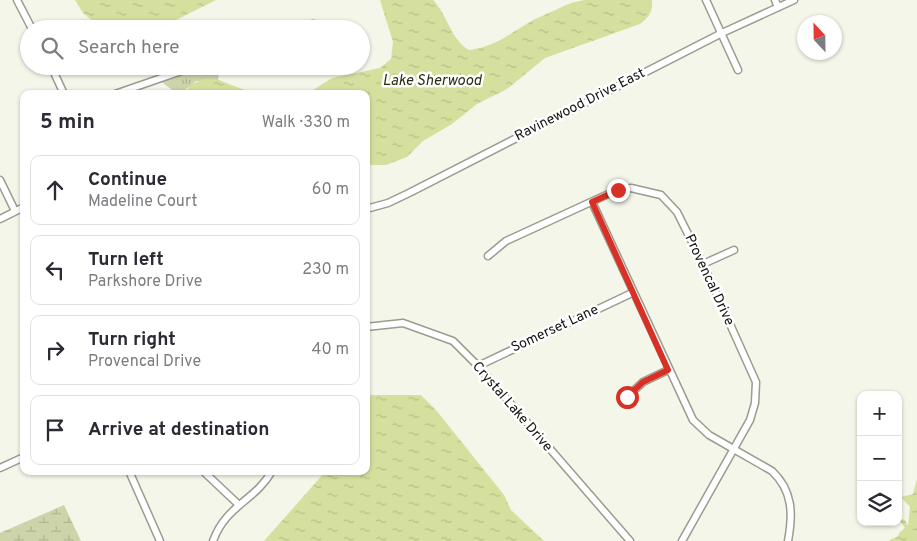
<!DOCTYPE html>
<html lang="en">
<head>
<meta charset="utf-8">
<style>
	:root { --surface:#fff; --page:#f2f2f3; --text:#2b2b33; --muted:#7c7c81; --line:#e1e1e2 }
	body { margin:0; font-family:Overpass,sans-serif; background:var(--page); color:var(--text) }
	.controls { position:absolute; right:15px; bottom:15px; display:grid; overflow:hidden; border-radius:10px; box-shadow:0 1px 4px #0004 }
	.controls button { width:45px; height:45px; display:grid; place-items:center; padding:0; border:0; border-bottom:1px solid var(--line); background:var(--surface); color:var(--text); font:25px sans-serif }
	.compass { position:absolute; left:797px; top:15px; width:45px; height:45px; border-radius:50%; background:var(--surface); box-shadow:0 1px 4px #0004; rotate:338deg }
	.stop { position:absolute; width:15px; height:15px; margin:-11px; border:4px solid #d93025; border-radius:50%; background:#fff }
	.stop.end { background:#d93025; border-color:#fff; box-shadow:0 1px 5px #0008 }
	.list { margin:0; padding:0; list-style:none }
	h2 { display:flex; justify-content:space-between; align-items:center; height:65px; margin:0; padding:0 20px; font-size:21px }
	h2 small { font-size:16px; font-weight:400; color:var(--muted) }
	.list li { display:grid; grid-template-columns:32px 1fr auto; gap:15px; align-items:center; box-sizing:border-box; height:70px; margin:0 10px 10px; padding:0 10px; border:1px solid var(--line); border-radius:10px }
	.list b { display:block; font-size:19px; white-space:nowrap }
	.list p { margin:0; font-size:16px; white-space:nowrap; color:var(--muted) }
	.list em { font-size:16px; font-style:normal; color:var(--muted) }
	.icon { flex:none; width:28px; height:28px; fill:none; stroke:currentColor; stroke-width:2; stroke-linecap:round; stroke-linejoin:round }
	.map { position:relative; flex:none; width:917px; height:541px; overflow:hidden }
	.search { position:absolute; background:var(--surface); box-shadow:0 1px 4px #0004; left:20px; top:20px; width:350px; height:55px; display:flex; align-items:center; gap:12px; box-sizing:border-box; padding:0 18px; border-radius:28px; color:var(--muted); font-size:19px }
	.panel { position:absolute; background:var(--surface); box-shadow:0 1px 4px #0004; left:20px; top:90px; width:350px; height:385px; border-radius:10px }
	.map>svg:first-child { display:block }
	.wetland { fill:url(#wetland-marsh) }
	.park { fill:url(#park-tufts) }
	.water { fill:url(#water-ripples) }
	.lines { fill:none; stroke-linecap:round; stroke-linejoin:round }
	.minor-casing { stroke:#999c90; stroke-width:9 }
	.minor { stroke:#fff; stroke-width:6 }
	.route { stroke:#d93025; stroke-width:6 }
	.labels { text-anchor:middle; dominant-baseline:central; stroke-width:5; stroke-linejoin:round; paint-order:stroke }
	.street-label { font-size:14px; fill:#13130f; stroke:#fff }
	.water-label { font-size:15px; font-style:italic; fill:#2a2e11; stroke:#fff }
</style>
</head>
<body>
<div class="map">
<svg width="917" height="541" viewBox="0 0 917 541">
	<defs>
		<pattern id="wetland-marsh" width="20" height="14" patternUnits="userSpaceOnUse" patternTransform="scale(1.25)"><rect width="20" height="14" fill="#cdd4aa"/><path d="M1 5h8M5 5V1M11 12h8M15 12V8" fill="none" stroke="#afb591"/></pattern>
		<pattern id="park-tufts" width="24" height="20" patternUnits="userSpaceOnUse" patternTransform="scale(1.25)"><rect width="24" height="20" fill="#cdd4aa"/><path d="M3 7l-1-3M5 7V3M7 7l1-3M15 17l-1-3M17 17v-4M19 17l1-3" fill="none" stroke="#afb591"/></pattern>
		<pattern id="water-ripples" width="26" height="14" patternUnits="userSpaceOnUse" patternTransform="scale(1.25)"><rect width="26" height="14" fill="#d5e09e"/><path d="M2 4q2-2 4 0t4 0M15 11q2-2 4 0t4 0" fill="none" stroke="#b6bf87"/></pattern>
	</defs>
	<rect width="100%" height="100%" fill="#f3f6e9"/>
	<!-- wetland -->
	<path class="wetland" d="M64,505L81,541H0V533Z"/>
	<!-- park -->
	<path class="park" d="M204,66H220L218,80L196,81L186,89L185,94H177L162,82Z"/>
	<!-- water -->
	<g class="water">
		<path d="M75,0H216L174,21L166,29H102L83,13Z"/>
		<path d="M380,0H433C447,14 451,40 469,50L481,48L499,41L533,20L571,3L584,0H652C653,12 649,17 640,24L545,58L507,89L477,104L452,124L423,141L407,157L386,165H366V94H307L332,78L380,68L391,59L393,42Z"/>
		<path d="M204,79H216L255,94H185L190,85Z"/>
		<path d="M366,395H421L436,410L504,495L511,510L544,541H264L326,471H366Z"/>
		<path d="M917,479V541H888L898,536L900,532L905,528L900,521L902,519L905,520L908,526L910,507L901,497L913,494Z"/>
	</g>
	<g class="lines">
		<defs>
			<g id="minor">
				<path d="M17,0L32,29"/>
				<path d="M706,0L738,70"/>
				<path d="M775,0L778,7"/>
				<path d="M301,29L313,24"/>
				<path d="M51,66L64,94"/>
				<path d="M115,94L196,66"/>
				<path d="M0,180L15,211"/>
				<path d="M592,202L693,420L709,435L772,471C793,491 793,514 788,541"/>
				<path d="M366,209L388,203L409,193L722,33L794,0"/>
				<path d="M0,219L24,207"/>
				<path d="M488,256L506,241L617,190L631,188L661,195L677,212L703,264L756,382L755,403L750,420L682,541"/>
				<path d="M703,264L734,250"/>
				<path d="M366,327L403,323L453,341L478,366L630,541"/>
				<path d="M478,366L632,293"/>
				<path d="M627,397L643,382L668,370"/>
				<path d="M0,468L24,457"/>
				<path d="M129,471L160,541"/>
				<path d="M203,471L239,505"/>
				<path d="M213,541C226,505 255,501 272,471"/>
			</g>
		</defs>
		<!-- minor casing -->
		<use href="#minor" class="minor-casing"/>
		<!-- minor -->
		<use href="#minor" class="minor"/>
	</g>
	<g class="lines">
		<!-- route -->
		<path class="route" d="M618,190L592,202L668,370L643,382L627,397"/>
	</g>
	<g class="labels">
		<!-- street labels -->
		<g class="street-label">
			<text transform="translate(580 105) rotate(-27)">Ravinewood Drive East</text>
			<text transform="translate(709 280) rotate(65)">Provencal Drive</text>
			<text transform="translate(555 329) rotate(-25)">Somerset Lane</text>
			<text transform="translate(512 407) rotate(49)">Crystal Lake Drive</text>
		</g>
		<!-- water labels -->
		<g class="water-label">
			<text x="432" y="81">Lake Sherwood</text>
		</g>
	</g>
</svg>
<div class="controls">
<button>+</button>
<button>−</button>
<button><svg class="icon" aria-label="layers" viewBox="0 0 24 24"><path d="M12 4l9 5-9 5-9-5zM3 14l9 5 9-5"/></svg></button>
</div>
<svg class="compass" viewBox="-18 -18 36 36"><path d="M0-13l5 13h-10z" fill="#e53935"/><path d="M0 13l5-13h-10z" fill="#7c7c81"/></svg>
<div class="stop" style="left:627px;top:397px"></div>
<div class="stop end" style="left:618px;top:190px"></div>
<div class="search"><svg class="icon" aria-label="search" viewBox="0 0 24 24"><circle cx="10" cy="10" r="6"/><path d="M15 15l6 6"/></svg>Search here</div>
<section class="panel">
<h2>5 min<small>Walk · 330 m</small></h2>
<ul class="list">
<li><svg class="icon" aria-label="ahead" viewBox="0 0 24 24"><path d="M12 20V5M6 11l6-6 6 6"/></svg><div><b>Continue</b><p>Madeline Court</p></div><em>60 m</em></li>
<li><svg class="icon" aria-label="left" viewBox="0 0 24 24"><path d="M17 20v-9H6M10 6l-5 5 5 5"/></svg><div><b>Turn left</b><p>Parkshore Drive</p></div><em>230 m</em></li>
<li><svg class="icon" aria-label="right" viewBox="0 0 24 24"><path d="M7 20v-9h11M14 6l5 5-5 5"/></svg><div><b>Turn right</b><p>Provencal Drive</p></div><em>40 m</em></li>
<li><svg class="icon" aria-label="arrive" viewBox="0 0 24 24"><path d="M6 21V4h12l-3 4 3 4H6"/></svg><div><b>Arrive at destination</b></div></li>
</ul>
</section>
</div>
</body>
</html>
